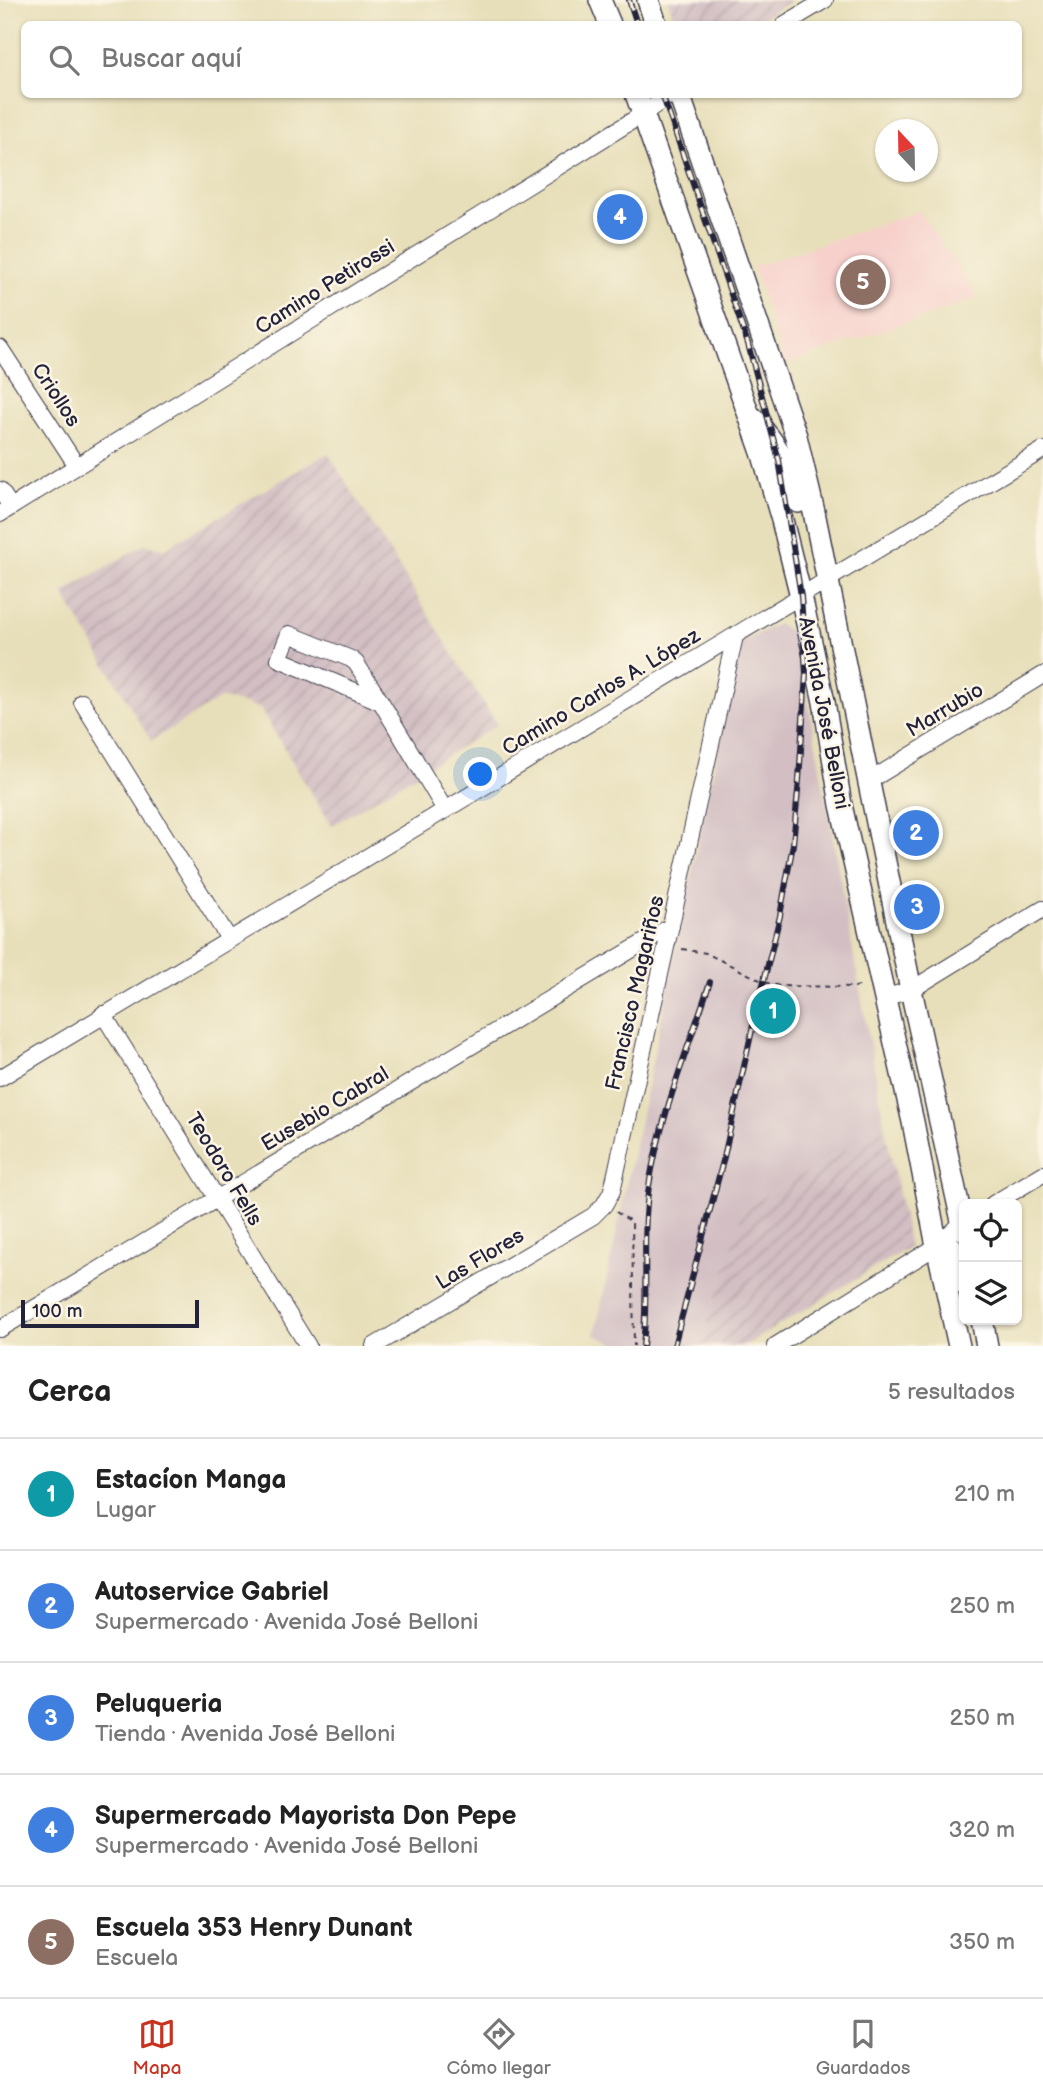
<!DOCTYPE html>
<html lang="es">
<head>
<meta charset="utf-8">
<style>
	:root { --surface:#fff; --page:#f6f6f6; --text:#222; --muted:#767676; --line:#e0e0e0; --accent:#c8321e }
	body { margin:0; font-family:"Balsamiq Sans",sans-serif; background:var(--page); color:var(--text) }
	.controls { position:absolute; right:21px; bottom:21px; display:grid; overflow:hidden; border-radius:10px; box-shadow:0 2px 5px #0004 }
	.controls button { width:63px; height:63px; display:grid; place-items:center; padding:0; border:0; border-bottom:2px solid var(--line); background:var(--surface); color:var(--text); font:35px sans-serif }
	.compass { position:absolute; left:875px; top:119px; width:63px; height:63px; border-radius:50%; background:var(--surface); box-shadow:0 2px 5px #0004; rotate:338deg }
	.scale { position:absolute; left:21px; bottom:18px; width:178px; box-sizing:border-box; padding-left:7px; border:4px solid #22223b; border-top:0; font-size:19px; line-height:24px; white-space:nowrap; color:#22223b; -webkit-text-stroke:5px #fcf5e5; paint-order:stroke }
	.you { position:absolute; left:481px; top:775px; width:24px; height:24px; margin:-18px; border:5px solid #fff; border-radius:50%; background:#1a73e8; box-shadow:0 0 0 10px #1a73e833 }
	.badge { display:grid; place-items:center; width:46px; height:46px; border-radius:50%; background:var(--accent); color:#fff; font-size:23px; font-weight:700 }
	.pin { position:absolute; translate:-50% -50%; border:4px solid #fff; box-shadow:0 2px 7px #0006 }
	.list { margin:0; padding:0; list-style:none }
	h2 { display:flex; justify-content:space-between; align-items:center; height:91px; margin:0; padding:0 28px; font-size:30px }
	h2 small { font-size:23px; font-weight:400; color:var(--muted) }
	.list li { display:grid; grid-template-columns:46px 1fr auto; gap:21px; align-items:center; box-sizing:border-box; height:112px; padding:0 28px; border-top:2px solid var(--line) }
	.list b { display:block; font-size:26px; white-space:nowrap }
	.list p { margin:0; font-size:23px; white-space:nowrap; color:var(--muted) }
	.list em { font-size:23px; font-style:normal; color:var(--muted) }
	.icon { flex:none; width:38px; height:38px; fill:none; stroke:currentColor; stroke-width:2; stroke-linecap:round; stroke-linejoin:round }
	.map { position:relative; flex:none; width:1043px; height:1346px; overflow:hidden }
	.search { position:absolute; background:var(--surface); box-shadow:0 2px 5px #0004; left:21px; right:21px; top:21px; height:77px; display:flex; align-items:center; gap:18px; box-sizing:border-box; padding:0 24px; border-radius:10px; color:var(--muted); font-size:26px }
	.sheet { height:651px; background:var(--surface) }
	nav { display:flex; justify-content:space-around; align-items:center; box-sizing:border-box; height:98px; border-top:2px solid var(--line); background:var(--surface); font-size:19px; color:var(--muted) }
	nav a { display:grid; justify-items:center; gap:4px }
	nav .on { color:var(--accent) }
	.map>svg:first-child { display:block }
	.built { fill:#f7d0cc }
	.industrial { fill:url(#industrial-furrows) }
	.railway { fill:#d2bec3 }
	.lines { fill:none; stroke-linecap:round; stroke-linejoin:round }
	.minor-casing { stroke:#403e4e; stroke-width:18 }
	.major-casing { stroke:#403e4e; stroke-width:24 }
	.path { stroke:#403e4e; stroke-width:2; stroke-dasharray:5 5; stroke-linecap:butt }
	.minor { stroke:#fff; stroke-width:16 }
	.major { stroke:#fff; stroke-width:21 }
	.rail-casing { stroke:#22223b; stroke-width:6 }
	.rail { stroke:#fcf5e5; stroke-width:3.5; stroke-dasharray:10; stroke-linecap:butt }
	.labels { text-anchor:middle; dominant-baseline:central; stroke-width:5; stroke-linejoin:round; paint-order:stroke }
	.street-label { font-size:21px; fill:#22223b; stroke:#fcf5e5 }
</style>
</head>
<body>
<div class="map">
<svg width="1043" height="1346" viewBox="0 0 1043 1346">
	<defs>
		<pattern id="industrial-furrows" width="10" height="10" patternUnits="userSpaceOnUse" patternTransform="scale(1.75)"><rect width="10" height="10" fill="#d2bec3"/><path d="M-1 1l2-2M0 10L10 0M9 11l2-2" fill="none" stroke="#b4a3a8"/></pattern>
	</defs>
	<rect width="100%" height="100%" fill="#fcf5e5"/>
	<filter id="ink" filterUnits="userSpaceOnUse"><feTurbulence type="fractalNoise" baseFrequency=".0143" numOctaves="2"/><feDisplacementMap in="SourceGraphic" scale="14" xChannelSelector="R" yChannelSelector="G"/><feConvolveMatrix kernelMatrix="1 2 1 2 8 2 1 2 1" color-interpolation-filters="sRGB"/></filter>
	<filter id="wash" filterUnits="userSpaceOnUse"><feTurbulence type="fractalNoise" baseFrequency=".00686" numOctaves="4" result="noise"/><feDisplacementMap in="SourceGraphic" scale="28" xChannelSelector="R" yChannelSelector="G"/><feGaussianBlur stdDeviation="1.57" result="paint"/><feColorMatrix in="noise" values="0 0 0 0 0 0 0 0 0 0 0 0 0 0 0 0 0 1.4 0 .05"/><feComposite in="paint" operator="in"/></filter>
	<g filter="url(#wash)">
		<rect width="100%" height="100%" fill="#e7dfb9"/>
		<!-- built -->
		<path class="built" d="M919,211L978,298L785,364L753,267Z"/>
		<!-- industrial -->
		<g class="industrial">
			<path d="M668,0H792L752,24H676Z"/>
			<path d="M328,453L497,725L331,826L260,708L221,698L151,741L63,593L145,544L164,549Z"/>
			<path d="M885,1128L909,1247L744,1346H700L744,1207Z"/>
		</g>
		<!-- railway -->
		<path class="railway" d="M777,624L796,634L885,1128L744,1207L700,1346H621L595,1335L740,643Z"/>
	</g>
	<g filter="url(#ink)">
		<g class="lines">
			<defs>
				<g id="minor">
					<path d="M785,24L825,0"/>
					<path d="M0,348L77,466"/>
					<path d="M0,490L11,507"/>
					<path d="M0,514L643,114L671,94"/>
					<path d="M82,702L229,939"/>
					<path d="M381,702L356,663L351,659L289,634L279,659L381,702L445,810"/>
					<path d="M869,781L1043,675"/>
					<path d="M886,997L911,990L1043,909"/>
					<path d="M103,1014L308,1346"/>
					<path d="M0,1078L1043,450"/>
					<path d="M993,1204L1043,1174"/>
					<path d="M0,1329L671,926"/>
					<path d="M374,1346L593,1216L604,1205L612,1191L735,636"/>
					<path d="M775,1346L937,1246L964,1221"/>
				</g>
				<g id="major">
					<path d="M600,0L610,24"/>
					<path d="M648,0L656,24"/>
					<path d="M636,94L763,455L782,520L801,596L824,702L841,805L913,1122L937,1246L959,1346"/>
					<path d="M679,94L796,436L814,512L911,990L964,1230"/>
					<path d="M753,418C778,446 790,466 798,502"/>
					<path d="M937,1246L948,1244L958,1253L964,1284"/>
					<path d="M982,1320L987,1346"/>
				</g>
			</defs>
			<!-- minor casing -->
			<use href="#minor" class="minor-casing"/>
			<!-- major casing -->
			<use href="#major" class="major-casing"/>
			<!-- path -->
			<g class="path">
				<path d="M682,949L706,953L764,982L779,986L855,987L864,985"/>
				<path d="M616,1212L632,1222L634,1346"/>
			</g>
			<!-- minor -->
			<use href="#minor" class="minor"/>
			<!-- major -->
			<use href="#major" class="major"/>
			<defs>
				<g id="rail">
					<path d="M629,0L637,24"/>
					<path d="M662,94L748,344L779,460L801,596L806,674L799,780L793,844L780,916L754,1021L724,1157L674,1346"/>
					<path d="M643,1346C649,1293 641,1239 649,1186C660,1117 688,1049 710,982"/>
				</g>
			</defs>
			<!-- rail casing -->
			<use href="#rail" class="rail-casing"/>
			<!-- rail -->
			<use href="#rail" class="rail"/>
		</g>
	</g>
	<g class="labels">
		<!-- street labels -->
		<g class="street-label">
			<text transform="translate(325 287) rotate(-32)">Camino Petirossi</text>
			<text transform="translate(56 395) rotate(57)">Criollos</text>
			<text transform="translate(601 692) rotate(-31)">Camino Carlos A. López</text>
			<text transform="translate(945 710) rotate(-31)">Marrubio</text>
			<text transform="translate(824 713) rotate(79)">Avenida José Belloni</text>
			<text transform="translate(635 993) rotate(-77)">Francisco Magariños</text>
			<text transform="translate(325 1109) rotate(-31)">Eusebio Cabral</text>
			<text transform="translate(224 1169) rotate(59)">Teodoro Fells</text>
			<text transform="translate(480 1259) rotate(-31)">Las Flores</text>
		</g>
	</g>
</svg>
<div class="controls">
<button><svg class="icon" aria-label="locate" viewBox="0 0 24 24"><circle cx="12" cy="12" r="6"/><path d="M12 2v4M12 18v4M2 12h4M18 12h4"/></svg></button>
<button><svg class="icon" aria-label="layers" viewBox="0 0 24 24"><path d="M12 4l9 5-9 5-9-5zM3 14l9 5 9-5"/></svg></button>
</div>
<svg class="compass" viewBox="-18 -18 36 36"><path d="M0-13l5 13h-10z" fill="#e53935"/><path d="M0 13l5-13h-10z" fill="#767676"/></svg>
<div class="scale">100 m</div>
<div class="you"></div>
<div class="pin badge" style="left:773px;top:1011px;background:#0f9aa8">1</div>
<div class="pin badge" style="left:916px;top:833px;background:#3f7fe0">2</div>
<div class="pin badge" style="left:917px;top:907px;background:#3f7fe0">3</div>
<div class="pin badge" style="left:620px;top:217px;background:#3f7fe0">4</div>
<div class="pin badge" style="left:863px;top:282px;background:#8d6e63">5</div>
<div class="search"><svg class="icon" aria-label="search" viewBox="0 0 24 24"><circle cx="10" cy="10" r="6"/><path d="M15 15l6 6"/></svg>Buscar aquí</div>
</div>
<section class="sheet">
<h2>Cerca<small>5 resultados</small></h2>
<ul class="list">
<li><span class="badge" style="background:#0f9aa8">1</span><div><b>Estacíon Manga</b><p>Lugar</p></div><em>210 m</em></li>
<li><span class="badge" style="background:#3f7fe0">2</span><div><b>Autoservice Gabriel</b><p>Supermercado · Avenida José Belloni</p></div><em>250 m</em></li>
<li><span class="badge" style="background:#3f7fe0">3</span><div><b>Peluqueria</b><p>Tienda · Avenida José Belloni</p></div><em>250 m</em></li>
<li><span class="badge" style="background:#3f7fe0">4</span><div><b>Supermercado Mayorista Don Pepe</b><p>Supermercado · Avenida José Belloni</p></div><em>320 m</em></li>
<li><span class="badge" style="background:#8d6e63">5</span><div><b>Escuela 353 Henry Dunant</b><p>Escuela</p></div><em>350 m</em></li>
</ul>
</section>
<nav>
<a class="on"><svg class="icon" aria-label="map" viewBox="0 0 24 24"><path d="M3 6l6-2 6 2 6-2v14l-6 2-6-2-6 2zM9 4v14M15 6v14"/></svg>Mapa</a>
<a><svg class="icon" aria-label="directions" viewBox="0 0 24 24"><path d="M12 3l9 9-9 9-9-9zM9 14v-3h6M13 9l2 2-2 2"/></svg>Cómo llegar</a>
<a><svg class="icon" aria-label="saved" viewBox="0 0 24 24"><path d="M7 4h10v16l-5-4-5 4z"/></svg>Guardados</a>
</nav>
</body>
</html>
